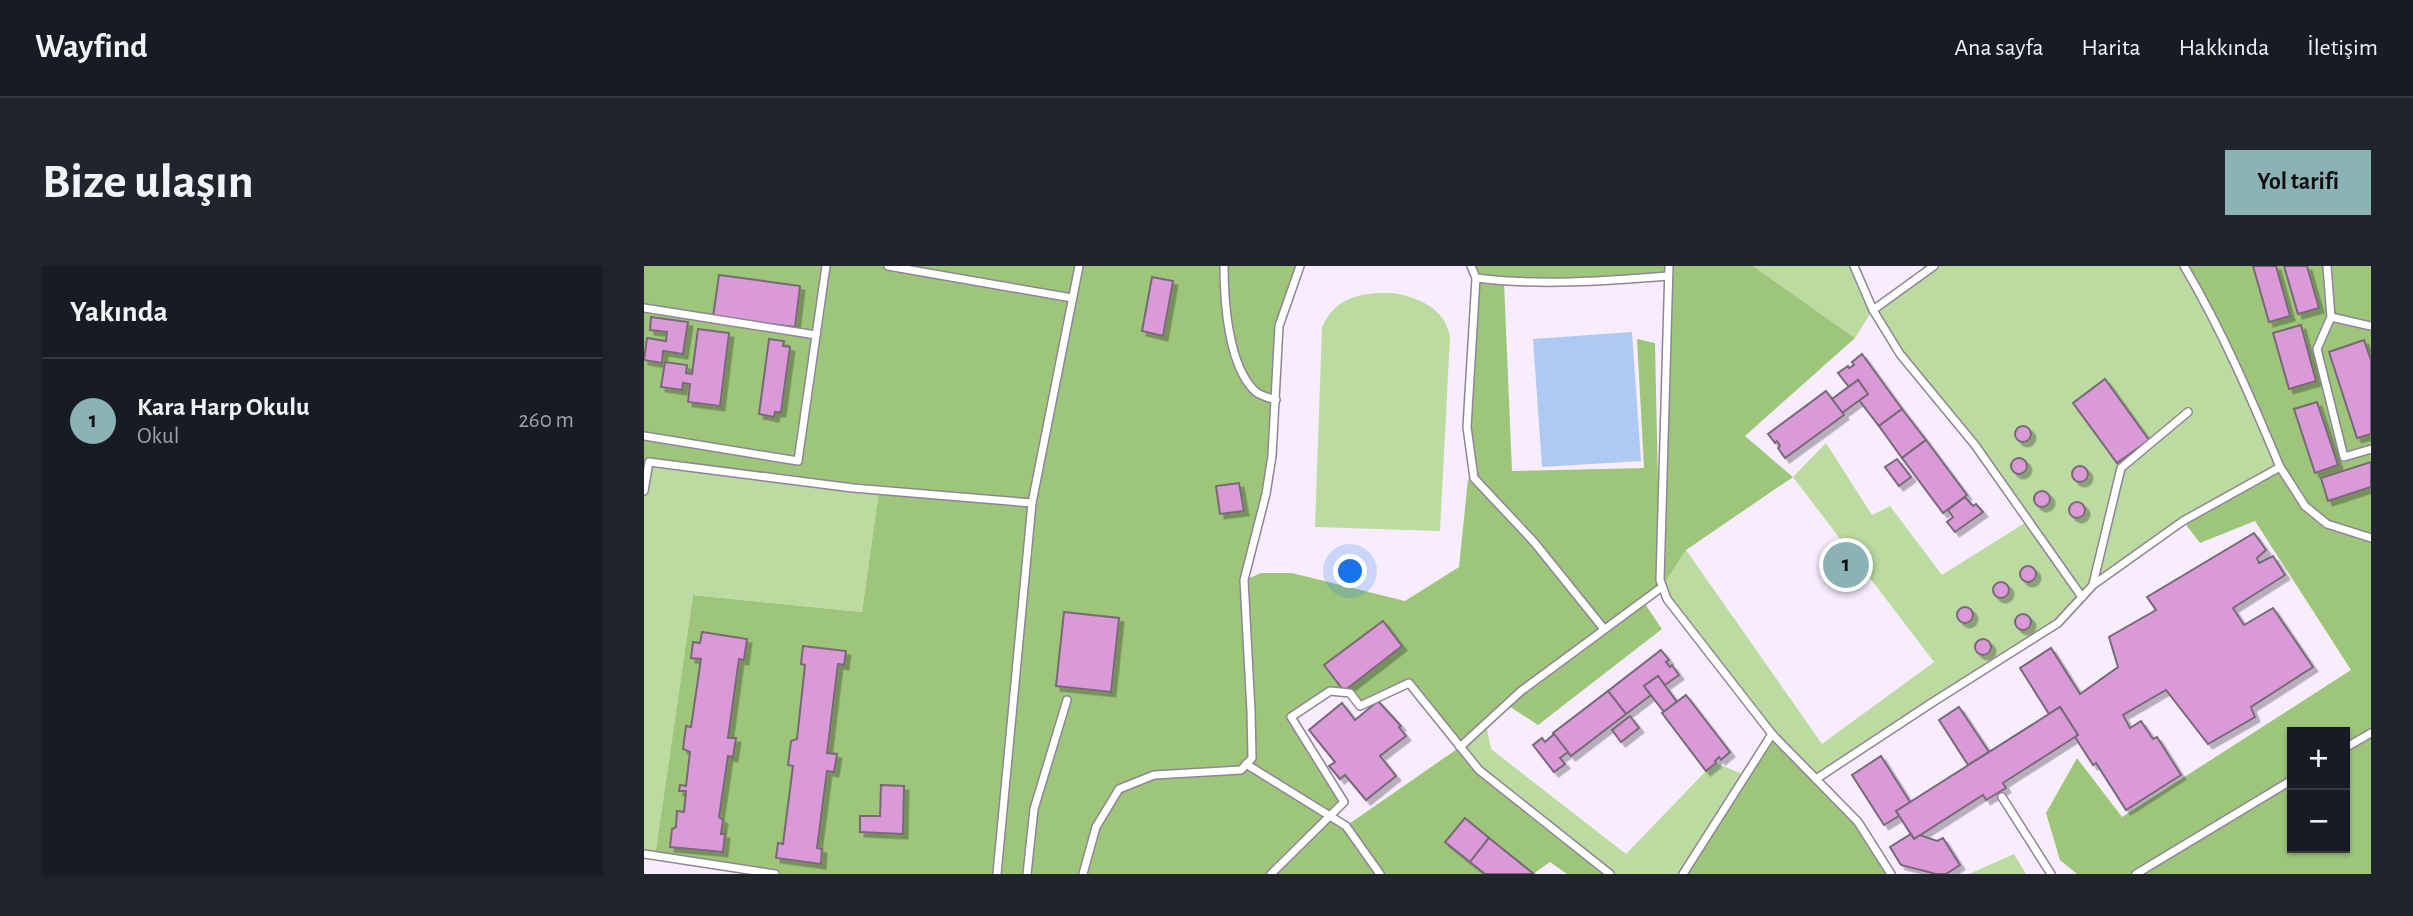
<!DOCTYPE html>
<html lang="tr">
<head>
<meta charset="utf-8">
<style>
	:root { --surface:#171b24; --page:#20242c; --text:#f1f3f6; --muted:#9ea1a6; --line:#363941; --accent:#8db2b5 }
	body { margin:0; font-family:"Alegreya Sans",sans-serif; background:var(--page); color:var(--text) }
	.controls { position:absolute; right:21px; bottom:21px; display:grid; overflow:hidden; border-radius:0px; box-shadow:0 2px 5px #0004 }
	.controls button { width:63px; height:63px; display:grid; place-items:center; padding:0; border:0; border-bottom:2px solid var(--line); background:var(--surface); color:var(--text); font:35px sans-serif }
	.you { position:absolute; left:707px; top:306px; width:24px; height:24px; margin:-18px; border:5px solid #fff; border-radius:50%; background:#1a73e8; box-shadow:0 0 0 10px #1a73e833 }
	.badge { display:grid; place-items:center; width:46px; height:46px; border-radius:50%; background:var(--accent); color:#111; font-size:23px; font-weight:700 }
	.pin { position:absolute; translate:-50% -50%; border:4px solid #fff; box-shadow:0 2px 7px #0006 }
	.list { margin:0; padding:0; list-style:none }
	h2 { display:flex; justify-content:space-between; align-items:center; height:91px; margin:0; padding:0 28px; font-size:30px }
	h2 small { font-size:23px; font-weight:400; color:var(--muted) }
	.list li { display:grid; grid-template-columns:46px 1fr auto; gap:21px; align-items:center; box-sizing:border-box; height:126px; padding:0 28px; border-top:2px solid var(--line) }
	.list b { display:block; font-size:26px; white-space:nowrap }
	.list p { margin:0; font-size:23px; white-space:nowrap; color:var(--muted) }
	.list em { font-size:23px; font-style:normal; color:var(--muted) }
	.map { position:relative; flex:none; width:1727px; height:608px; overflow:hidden; border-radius:0px }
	header { display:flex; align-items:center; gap:42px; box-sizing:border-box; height:98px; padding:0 35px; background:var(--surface); border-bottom:2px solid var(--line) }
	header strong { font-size:33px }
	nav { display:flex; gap:38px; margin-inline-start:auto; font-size:24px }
	.intro { display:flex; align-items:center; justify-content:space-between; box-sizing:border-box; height:168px; padding:0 42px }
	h1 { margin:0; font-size:49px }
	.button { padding:18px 32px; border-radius:0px; background:var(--accent); color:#111; font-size:24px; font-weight:700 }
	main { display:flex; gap:42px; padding:0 42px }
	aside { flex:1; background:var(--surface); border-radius:0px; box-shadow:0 2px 5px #0004 }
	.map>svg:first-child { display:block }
	.green { fill:#bbdba0 }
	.forest { fill:#9ec67b; fill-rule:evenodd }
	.water { fill:#aecaf4 }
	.building { fill:#da9ad8; stroke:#796878; stroke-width:2; filter:url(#shadow) }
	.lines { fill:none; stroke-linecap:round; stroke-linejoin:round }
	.lane-casing { stroke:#908497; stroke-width:10 }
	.lane { stroke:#fff; stroke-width:7 }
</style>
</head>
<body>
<header>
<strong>Wayfind</strong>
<nav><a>Ana sayfa</a><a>Harita</a><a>Hakkında</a><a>İletişim</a></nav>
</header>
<div class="intro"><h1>Bize ulaşın</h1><a class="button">Yol tarifi</a></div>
<main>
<aside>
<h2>Yakında<small></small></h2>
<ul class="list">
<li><span class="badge">1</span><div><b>Kara Harp Okulu</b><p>Okul</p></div><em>260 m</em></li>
</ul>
</aside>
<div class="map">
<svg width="1727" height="608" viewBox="0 0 1727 608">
	<defs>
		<filter id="shadow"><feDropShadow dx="4.5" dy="4.5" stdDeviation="0" flood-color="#0004"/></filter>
	</defs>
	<rect width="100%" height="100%" fill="#f8edfe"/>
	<!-- green -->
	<g class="green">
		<path d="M1109,0H1210L1229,44L1279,8V0H1540L1563,40L1636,201L1539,255L1449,319L1414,357L1172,513L1128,468L1023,333L1018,321L1042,284L1178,478L1290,396L1149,211L1182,177L1228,249L1246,240L1298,309L1384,255L1331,179L1256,88L1228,45L1211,72Z"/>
		<path d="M748,27C774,31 801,42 806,71L796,265L671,261L678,61C691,31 717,26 748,27Z"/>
		<path d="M0,195L235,224L218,346L49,329L11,590L0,588Z"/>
		<path d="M842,458L847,483L982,588L1062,505L1072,497L1103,510L1039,608H966L835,504L816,481Z"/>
		<path d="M1370,588L1382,608H1325Z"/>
	</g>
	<!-- forest -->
	<g class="forest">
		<path d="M0,0H656L635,60L628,190L601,314L617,307H648L761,335L815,301L824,213L875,262L830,212L823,161L832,12L827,0H1109L1211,72L1101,170L1149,211L1042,284L1018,321L999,335L1018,363L894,459L862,438L817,480L835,504L966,608H923L906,596L889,608H131L11,590L49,329L218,346L235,224L0,195ZM1024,10L1016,314L1011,77L993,73L1000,202L868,205L860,16ZM765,417L816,481L702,560L686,550L700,536L648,451L686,425L706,427L716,440Z"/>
		<path d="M1540,0H1727V608H1433L1416,594L1402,547L1433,492L1478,551L1707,404L1611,255L1556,277L1539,255L1636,200L1597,108ZM1648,466H1701V582H1648Z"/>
		<path d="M1128,468L1214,556L1247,608H1039Z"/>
	</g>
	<!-- water -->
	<path class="water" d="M988,66L997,195L898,201L889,73Z"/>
	<!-- building -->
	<g class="building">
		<path d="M1609,0H1632L1646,50L1625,56Z"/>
		<path d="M1640,0H1663L1675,42L1654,48Z"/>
		<path d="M75,9L156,20L151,61L69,51Z"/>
		<path d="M508,11L529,15L519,70L498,65Z"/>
		<path d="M7,51L44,56L39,88L19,85L18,97L0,94L3,72L22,75L23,66L6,64Z"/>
		<path d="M1657,59L1672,115L1645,123L1629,67Z"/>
		<path d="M54,63L85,67L76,140L44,136L46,118L39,117L38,124L17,121L21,96L43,99L42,107L48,108Z"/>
		<path d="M125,73L140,75L139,80L146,81L137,146H131L130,151L115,148Z"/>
		<path d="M1720,74L1727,94V168L1713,172L1685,86Z"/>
		<path d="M1218,88L1258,143L1235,160L1215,134L1224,128L1214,114L1205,121L1194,107L1204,100L1205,102L1210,99L1208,96Z"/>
		<path d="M1461,113L1505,174L1473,197L1429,137Z"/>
		<path d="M1214,114L1224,128L1198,147L1188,133Z"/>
		<path d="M1182,125L1200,149L1141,192L1134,182L1136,180L1135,178L1133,175L1131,177L1124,168Z"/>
		<path d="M1673,136L1694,199L1671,207L1650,143Z"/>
		<path d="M1258,143L1282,174L1258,192L1235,160Z"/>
		<circle cx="1379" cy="168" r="8"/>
		<path d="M1282,174L1323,229L1299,247L1258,192Z"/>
		<circle cx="1375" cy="200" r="8"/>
		<path d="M1253,193L1267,211L1255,220L1241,201Z"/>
		<path d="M1727,196V221L1684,235L1677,212Z"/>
		<circle cx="1436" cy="208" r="8"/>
		<path d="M595,217L600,245L576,248L572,220Z"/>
		<circle cx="1398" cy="233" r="8"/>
		<path d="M1321,231L1329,240L1332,238L1339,246L1311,266L1303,256L1309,251L1304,244Z"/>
		<circle cx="1433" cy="244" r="8"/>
		<path d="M1610,267L1622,284L1613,292L1615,297L1629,290L1641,309L1589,342L1600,359L1629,342L1669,401L1607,441L1611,451L1564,478L1522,424L1479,449L1486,462L1497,455L1509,473L1513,471L1537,509L1482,544L1452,497L1449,499L1431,471L1434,469L1416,441L1405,448L1376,402L1407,382L1436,428L1474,401L1465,371L1512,344L1503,331Z"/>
		<circle cx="1384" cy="308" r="8"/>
		<circle cx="1357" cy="324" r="8"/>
		<circle cx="1321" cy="349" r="8"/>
		<path d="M420,346L475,352L467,426L412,420Z"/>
		<circle cx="1379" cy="356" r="8"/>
		<path d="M739,355L758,380L700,425L680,399Z"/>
		<path d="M58,366L103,373L100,394L95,393L84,472H92L89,491L84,490L75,551L79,554L77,568H81L79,586L26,581L28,563L32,561L33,545L40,546L42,525H35L36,519L42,520L46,486L39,483L42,460L47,461L57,393L47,392L49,376L56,377Z"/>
		<circle cx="1339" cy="381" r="8"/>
		<path d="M159,380L202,385L200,399L194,398L183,487L193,488L190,506L183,505L173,582L178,583L177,598L132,592L134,577L139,578L149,500L144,499L147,475L153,473L161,399L157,398Z"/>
		<path d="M1017,384L1025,394L1022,396L1026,401L1028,399L1035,409L1021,419L1014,410L1000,420L1007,429L982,448L964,425Z"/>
		<path d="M1014,410L1033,436L1020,446L1000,420Z"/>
		<path d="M964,425L982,448L927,490L909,467Z"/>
		<path d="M1042,429L1086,486L1077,494L1075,491L1071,495L1072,497L1062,505L1018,447Z"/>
		<path d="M734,435L757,460L755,461L762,470L736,490L752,510L722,534L701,509L696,513L685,500L691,496L665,464L698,437L711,454Z"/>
		<path d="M1315,441L1345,486L1324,499L1295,454Z"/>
		<path d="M1416,441L1434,469L1359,517L1362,522L1342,534L1339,529L1270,573L1252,545Z"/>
		<path d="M986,450L995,462L977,476L968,464Z"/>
		<path d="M910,468L924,486L916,492L921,498L910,506L889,479L898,472L901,476Z"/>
		<path d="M1237,490L1266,536L1252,545L1255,550L1240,559L1208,509Z"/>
		<path d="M237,519L260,520L259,568L216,566V550H236Z"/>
		<path d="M821,552L845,572L826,596L801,576Z"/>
		<path d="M1267,568L1270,573L1276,569L1293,575L1299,572L1316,599L1302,608H1292L1257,599L1246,581Z"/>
		<path d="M845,572L890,608H841L826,596Z"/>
	</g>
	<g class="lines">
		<defs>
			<g id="lane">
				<path d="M244,0L428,32"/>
				<path d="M580,0C580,35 584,101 612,126C617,130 626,132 632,134"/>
				<path d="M827,0L832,12C896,20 960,15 1024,10"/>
				<path d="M1025,0L1016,314L1023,333L1128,468L1214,556L1247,608"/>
				<path d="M1210,0L1229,44"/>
				<path d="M1290,0L1229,44L1256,88L1331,179L1438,331"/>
				<path d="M1540,0C1578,64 1607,132 1636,201"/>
				<path d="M1683,0L1687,51L1673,83L1700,191L1727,183"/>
				<path d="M832,12L823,161L830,212L890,276L960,363"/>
				<path d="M0,42L172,69"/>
				<path d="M1687,51L1727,60"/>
				<path d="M0,170L154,195L182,0"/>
				<path d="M0,225L5,196L209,222L388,237"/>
				<path d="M1449,318L1477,202L1544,146"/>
				<path d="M816,481L877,425L1018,321"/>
				<path d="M1701,482L1727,467"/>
				<path d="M602,498L702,560L736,608"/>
				<path d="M1172,513L1289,436L1414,357L1449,319L1539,255L1636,201L1661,240L1683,258L1727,272"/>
				<path d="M1358,531L1407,608"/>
				<path d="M0,588L131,608"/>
				<path d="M353,608L388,237L435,0"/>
				<path d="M383,608L390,543L423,434"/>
				<path d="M439,608L452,561L475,523L510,509L597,504L608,492L607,445L600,314L622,228L628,190L635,60L656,0"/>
				<path d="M627,608L700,536L647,451L686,425L706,427L716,440L765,417L835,504L966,608"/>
				<path d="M1039,608L1128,468"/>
				<path d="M1492,608L1648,514"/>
			</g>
		</defs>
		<!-- lane casing -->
		<use href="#lane" class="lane-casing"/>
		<!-- lane -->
		<use href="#lane" class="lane"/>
	</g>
</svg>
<div class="controls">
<button>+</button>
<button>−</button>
</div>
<div class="you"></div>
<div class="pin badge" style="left:1202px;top:299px">1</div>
</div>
</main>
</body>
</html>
